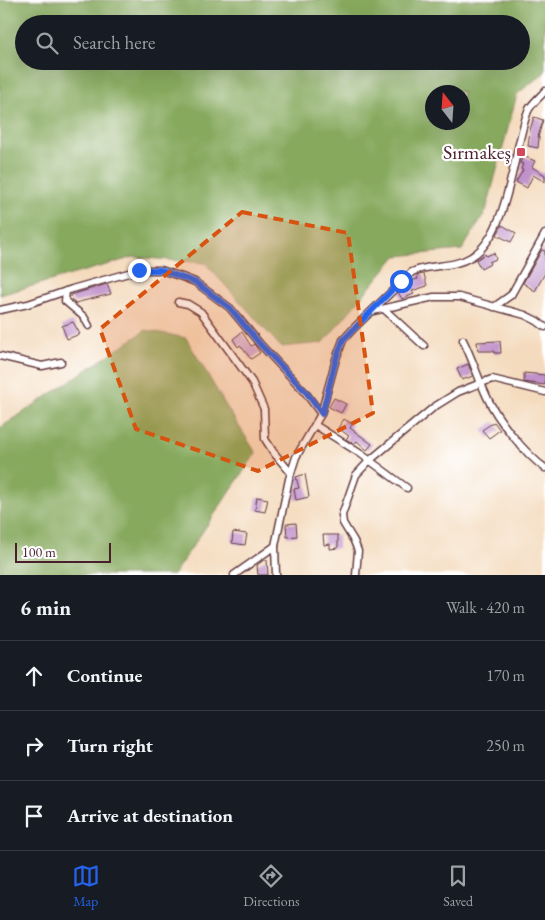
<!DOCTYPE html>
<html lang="en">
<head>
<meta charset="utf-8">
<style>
	:root { --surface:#171b24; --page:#242831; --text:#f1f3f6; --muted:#9ea1a6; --line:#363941; --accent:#2563eb }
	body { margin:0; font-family:"EB Garamond",serif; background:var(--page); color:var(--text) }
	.compass { position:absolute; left:425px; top:85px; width:45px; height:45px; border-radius:50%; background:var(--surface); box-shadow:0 5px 20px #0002; rotate:343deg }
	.scale { position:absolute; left:15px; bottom:12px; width:96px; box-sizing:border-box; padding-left:5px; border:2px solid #4a1f2b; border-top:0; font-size:14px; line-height:18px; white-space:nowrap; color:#4a1f2b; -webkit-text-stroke:4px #fff; paint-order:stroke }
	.stop { position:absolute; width:15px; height:15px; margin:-11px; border:4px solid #2563eb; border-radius:50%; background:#fff }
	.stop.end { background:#2563eb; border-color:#fff; box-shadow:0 1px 5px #0008 }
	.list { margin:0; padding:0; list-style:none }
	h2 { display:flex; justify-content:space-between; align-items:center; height:65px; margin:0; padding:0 20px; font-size:21px }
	h2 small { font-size:16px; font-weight:400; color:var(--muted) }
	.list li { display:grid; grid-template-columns:32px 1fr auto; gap:15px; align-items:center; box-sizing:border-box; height:70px; padding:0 20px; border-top:1px solid var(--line) }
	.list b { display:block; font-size:19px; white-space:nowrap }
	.list em { font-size:16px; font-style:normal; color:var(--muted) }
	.icon { flex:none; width:28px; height:28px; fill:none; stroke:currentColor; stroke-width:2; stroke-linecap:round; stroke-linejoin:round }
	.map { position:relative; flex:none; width:545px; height:575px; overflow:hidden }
	.search { position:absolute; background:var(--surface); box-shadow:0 5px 20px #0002; left:15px; right:15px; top:15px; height:55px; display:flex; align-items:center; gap:12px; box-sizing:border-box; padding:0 18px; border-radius:28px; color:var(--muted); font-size:19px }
	.sheet { height:275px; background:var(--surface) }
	nav { display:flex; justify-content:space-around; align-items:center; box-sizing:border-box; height:70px; border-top:1px solid var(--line); background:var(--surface); font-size:14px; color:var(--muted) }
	nav a { display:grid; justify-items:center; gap:2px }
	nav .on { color:var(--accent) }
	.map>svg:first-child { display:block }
	.forest { fill:#86a95d; stroke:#686444; fill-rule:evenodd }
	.building { fill:#c091ca }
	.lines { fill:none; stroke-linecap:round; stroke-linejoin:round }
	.minor-casing { stroke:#643b41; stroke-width:9 }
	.minor { stroke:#fff; stroke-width:6 }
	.route { stroke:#2563eb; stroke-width:6 }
	.marked { fill:#d8530f; fill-opacity:0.2; stroke:#d8530f; stroke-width:4; stroke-dasharray:10 6; stroke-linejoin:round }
	.poi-dot { fill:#d1495b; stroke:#fff; stroke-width:2 }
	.labels { text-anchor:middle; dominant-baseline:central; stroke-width:4.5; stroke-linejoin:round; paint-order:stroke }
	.poi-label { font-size:20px; fill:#4a1f2b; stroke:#fff; text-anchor:end }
</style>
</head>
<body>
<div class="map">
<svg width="545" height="575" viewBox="0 0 545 575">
	<rect width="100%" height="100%" fill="#fff"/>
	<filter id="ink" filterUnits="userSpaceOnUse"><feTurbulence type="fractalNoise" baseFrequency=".02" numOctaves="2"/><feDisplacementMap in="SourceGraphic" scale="10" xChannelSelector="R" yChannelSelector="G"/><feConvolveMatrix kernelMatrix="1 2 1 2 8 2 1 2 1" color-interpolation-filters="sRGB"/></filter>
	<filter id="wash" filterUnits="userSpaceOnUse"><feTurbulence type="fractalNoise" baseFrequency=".0096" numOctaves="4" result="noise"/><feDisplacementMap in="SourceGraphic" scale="20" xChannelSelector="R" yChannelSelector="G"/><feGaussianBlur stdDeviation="1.12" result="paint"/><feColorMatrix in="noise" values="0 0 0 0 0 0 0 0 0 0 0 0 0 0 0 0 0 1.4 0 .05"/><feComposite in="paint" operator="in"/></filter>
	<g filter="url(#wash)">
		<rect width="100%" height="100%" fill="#f4dbbe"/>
		<!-- forest -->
		<g class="forest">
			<path d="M0,0H545V72L517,94L486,211L462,250L396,256L323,343L281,347L205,263L134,257L0,295ZM24,24H521V61H24ZM432,92H462V122H432Z"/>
			<path d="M146,330L186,338L226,406L256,453L173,575H0V428Z"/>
		</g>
		<g id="blocks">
			<!-- building -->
			<g class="building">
				<path d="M534,117L543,120L538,137H539L538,148L528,146L530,130Z"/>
				<path d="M523,156L535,161L532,167L545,175V182L533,175L527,188L516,182L523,170L521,169L523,164L520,163Z"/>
				<path d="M502,225L516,233L511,242L497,235Z"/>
				<path d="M542,250L545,251V273L535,291L523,283Z"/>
				<path d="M494,253L496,259L489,262L490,264L481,269L476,260L485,254L486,256Z"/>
				<path d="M424,274L427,286L412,291L414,294L402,299L398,292L413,282V280L418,279L417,275Z"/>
				<path d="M107,284L111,294L75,303L72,301L71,295Z"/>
				<path d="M73,322L80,334L67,339L62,326Z"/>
				<path d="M242,332L251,346L254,344L260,353L251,359L240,345L238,347L233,339Z"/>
				<path d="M500,341L501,353H494V351H478L477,342Z"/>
				<path d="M468,364L473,376L462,380L457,369Z"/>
				<path d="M524,373L545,375V385L524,382Z"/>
				<path d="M334,398L346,404L341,413L329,407Z"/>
				<path d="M344,419L352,424L350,428L372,444L367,450L357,441L354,444L346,439L349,436L338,428Z"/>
				<path d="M494,422L500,430L489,438L482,430Z"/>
				<path d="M305,474L309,497L296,500L294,489L299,488L296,477Z"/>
				<path d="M257,497L268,499L265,512L255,510Z"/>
				<path d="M296,523L297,536L287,537L286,524Z"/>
				<path d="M233,532L247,534L245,545L232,543Z"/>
				<path d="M323,535H338V548L330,549V544L324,545Z"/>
				<path d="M264,560H267L268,575H258L257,565Z"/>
			</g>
		</g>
	</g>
	<g filter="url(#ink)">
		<use href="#blocks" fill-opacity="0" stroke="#643b41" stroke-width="1"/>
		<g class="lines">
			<defs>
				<g id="minor">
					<path d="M66,291L65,301L84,317L89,326"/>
					<path d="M178,302L188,304L201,312L252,382L264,409L265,439L274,453L291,473"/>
					<path d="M494,307L511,295L545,234"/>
					<path d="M384,309L424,346"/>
					<path d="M0,310L28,304L72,289L139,270H161L182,277L195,282L230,308L260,344L305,392L321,414"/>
					<path d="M373,311L434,297H459L525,315L537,321L545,327"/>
					<path d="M463,340C472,358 478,378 487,397C497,419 525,454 545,468"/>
					<path d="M0,356L42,366L61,362"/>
					<path d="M315,425L361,454L407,488"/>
					<path d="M234,575L275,546"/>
					<path d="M276,575L275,546L289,479L296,457L321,414L336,359L343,340L354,328L412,272C430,264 453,268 471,257C509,235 513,150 528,111C531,104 540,97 545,91"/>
					<path d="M356,575L358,551L354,541L343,523L342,515L356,475L369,461L434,407L458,392L476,385L492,379L545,392"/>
				</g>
			</defs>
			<!-- minor casing -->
			<use href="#minor" class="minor-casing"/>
			<!-- minor -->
			<use href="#minor" class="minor"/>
		</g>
	</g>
	<g class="lines" filter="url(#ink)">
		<!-- route -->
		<path class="route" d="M139,270H161L195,282L230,308L260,344L306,392L322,414L336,359L343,340L401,281"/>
	</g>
	<!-- marked area -->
	<path class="marked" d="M242,212L348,233L373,413L258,471L136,429L100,329Z"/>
	<!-- markers -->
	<rect class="poi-dot" x="516" y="147" width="10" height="10" rx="2.5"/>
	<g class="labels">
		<!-- poi labels -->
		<g class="poi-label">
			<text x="511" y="152">Sırmakeş</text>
		</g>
	</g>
</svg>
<svg class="compass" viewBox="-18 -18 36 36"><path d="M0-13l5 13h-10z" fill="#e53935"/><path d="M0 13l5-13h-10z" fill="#9ea1a6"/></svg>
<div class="scale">100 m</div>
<div class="stop" style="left:401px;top:281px"></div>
<div class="stop end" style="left:139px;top:270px"></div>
<div class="search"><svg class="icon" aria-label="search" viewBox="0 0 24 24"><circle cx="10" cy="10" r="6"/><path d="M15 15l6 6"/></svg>Search here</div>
</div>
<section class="sheet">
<h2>6 min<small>Walk · 420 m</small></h2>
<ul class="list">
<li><svg class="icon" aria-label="ahead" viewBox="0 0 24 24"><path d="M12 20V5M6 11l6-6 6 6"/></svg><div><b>Continue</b></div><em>170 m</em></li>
<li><svg class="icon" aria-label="right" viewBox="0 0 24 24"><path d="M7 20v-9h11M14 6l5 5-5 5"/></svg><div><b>Turn right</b></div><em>250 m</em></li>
<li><svg class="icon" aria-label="arrive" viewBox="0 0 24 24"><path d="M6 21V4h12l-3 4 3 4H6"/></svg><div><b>Arrive at destination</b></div></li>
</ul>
</section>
<nav>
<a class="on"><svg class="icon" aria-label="map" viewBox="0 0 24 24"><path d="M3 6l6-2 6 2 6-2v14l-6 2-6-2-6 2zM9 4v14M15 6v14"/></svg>Map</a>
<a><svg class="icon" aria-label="directions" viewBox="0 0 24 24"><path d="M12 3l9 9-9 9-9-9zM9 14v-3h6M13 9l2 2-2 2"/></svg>Directions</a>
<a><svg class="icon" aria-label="saved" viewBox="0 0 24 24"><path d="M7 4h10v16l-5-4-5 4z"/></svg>Saved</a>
</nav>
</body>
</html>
